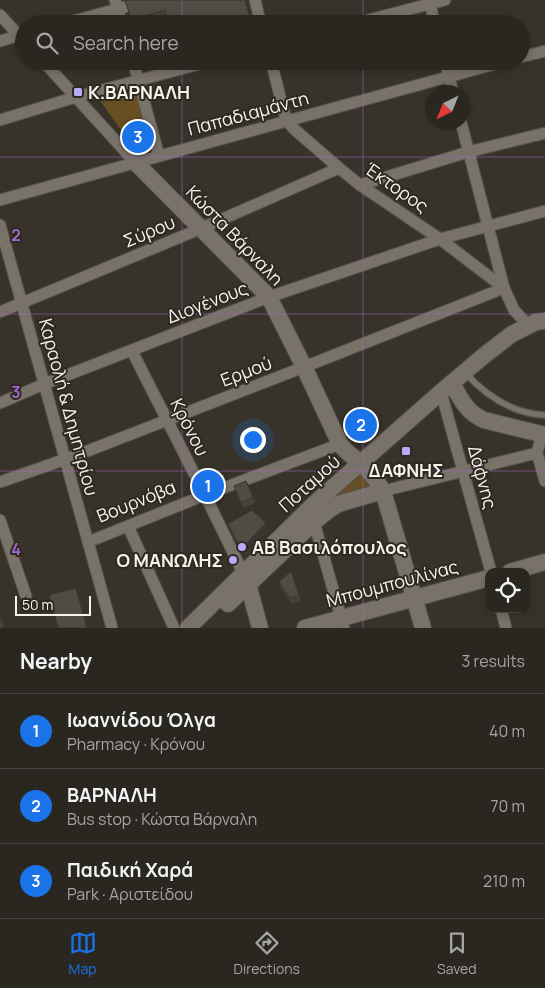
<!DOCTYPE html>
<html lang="en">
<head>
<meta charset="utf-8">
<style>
	:root { --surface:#2a2620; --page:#322e29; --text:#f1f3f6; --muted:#a5a5a5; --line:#46433e; --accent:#1a73e8 }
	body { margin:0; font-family:Manrope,sans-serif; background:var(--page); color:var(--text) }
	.controls { position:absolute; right:15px; bottom:15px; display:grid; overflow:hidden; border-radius:10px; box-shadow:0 2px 8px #0003 }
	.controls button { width:45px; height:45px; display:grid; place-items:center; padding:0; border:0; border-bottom:1px solid var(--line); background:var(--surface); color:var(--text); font:25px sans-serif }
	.compass { position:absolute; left:425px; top:85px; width:45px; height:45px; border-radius:50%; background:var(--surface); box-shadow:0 2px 8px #0003; rotate:223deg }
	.scale { position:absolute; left:15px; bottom:12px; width:76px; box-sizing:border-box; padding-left:5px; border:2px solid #f6f3ed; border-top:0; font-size:14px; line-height:18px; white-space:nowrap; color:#f6f3ed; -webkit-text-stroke:4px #2e2921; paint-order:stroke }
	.you { position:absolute; left:252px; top:439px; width:18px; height:18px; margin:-12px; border:4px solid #fff; border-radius:50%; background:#1a73e8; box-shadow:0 0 0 8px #1a73e833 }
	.badge { display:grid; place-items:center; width:32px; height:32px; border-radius:50%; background:var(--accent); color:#fff; font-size:16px; font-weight:700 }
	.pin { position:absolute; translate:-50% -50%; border:2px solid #fff; box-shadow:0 1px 5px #0006 }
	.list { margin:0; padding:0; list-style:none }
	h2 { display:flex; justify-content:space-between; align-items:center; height:65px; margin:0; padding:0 20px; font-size:21px }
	h2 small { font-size:16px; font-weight:400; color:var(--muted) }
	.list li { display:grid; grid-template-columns:32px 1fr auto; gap:15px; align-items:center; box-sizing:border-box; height:75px; padding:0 20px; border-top:1px solid var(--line) }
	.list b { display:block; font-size:19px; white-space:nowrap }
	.list p { margin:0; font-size:16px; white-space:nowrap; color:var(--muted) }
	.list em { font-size:16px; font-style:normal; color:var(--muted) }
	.icon { flex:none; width:28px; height:28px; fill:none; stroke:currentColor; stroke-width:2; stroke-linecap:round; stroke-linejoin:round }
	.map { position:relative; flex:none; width:545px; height:628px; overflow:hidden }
	.search { position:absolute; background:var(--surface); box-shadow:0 2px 8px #0003; left:15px; right:15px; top:15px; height:55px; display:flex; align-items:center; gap:12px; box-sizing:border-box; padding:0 18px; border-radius:28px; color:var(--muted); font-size:19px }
	.sheet { height:290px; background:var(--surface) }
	nav { display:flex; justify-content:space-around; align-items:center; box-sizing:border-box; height:70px; border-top:1px solid var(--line); background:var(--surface); font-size:14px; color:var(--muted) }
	nav a { display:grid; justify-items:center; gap:2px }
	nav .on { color:var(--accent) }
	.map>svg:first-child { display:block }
	.green { fill:#674f23 }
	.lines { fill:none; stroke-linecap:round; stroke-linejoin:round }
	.lane-casing { stroke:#534f47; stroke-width:8 }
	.street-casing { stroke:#534f47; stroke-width:13 }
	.secondary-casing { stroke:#534f47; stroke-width:18 }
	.lane { stroke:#787268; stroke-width:5.5 }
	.street { stroke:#787268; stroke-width:11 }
	.secondary { stroke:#787268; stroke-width:16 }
	.wall { fill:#46413a }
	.shaded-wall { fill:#39352f }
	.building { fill:#514c43; stroke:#39352f }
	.grid { fill:none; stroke:#a068cd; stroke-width:1; stroke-opacity:0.55 }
	.poi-dot { fill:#b8abf7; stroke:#2e2921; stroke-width:2 }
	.labels { text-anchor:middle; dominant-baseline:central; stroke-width:4; stroke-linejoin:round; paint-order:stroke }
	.poi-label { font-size:18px; font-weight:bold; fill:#f6f3ed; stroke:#2e2921; text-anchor:start }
	.street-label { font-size:18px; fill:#f6f3ed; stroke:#2e2921 }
	.grid-label { font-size:16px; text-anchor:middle; font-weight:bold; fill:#a068cd; stroke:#2e2921; stroke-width:4; stroke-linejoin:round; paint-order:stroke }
</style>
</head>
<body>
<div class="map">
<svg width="545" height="628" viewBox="0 0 545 628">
	<rect width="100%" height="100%" fill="#38332a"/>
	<!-- green -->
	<g class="green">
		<path d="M140,90L153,141L133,147L99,99Z"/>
		<path d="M360,472L370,483L367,489L365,491L334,497Z"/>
	</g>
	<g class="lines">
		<defs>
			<path id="lane" d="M466,374C487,396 513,414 545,415"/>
			<g id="street">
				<path d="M115,0L122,24"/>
				<path d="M255,0L261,24"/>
				<path d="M429,0L435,24"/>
				<path d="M0,15L24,41"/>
				<path d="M62,24L151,0"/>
				<path d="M353,24L445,0"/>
				<path d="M0,41L24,34"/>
				<path d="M521,57L545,51"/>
				<path d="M43,61L135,162"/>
				<path d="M133,61L159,156"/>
				<path d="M271,61L284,112L287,121L294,129L339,168L360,185L440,239L504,288L514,310L528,325"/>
				<path d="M445,61L453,92"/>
				<path d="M0,120L76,97L211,61"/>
				<path d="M461,122L504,288"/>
				<path d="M360,185L468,152L545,133"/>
				<path d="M0,200L287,121L506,61"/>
				<path d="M0,225L112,628"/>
				<path d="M0,312L202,228L339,168"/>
				<path d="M132,351L205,495L246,579"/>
				<path d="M441,392L491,572"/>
				<path d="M0,403L44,384L269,297L440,239L545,211"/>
				<path d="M542,434L537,453L545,481"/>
				<path d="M0,482L72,457L304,367L504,288"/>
				<path d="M383,491L537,453"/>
				<path d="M0,520L26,596"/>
				<path d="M314,522L344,628"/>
				<path d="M128,526L174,628"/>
				<path d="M88,542L205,495L340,444"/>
				<path d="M501,609L506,628"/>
			</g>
			<g id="secondary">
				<path d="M135,162L269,297L304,367L340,444C346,452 354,458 362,464C370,472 377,481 383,491L423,628"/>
				<path d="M452,383C460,398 467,413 484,420L545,435"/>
				<path d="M510,572L545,562"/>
				<path d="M248,584L260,628"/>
				<path d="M228,604L314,522L330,509L338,504L383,491"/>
				<path d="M188,628L314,504L441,392L486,354L512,334L536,322L545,321"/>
				<path d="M305,628L489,578"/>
			</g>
		</defs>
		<!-- lane casing -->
		<use href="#lane" class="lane-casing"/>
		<!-- street casing -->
		<use href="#street" class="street-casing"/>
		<!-- secondary casing -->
		<use href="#secondary" class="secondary-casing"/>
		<!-- lane -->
		<use href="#lane" class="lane"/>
		<!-- street -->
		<use href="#street" class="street"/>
		<!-- secondary -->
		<use href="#secondary" class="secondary"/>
	</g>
	<!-- wall -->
	<g class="wall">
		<path d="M128,0H246L247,6L167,24H133Z"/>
		<path d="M144,61H181L148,70Z"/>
		<path d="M236,491L253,497L255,503L243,508Z"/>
		<path d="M228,524L269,531L244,557L231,532Z"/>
		<path d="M293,576L301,601L292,604L281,588L279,582Z"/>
	</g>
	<!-- shaded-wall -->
	<g class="shaded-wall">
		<path d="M245,0H246L252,24Z"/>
		<path d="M266,523L269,531L244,557L241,549Z"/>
		<path d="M76,588L79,596L88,628H87Z"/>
		<path d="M0,610L4,628L0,614Z"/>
	</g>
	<!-- building -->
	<g class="building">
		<path d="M128,0H245L252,24H168L165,10L148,15L151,24H133L125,1Z"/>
		<path d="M246,481L253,497L241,503L234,486Z"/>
		<path d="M252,510L266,523L241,549L228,524Z"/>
		<path d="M291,571L299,595L290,598L279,582Z"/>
		<path d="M76,588L87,628H58L49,595Z"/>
		<path d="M0,614L4,628H0Z"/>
	</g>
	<!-- grid -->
	<path class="grid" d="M182,0V24M363,0V24M182,61V628M363,61V628M0,157H545M0,314H545M0,471H545"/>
	<!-- markers -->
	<g class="poi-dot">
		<rect x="73" y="87" width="10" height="10" rx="2.5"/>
		<rect x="401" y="446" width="10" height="10" rx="2.5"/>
		<circle cx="242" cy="547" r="5"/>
		<circle cx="233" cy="560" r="5"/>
	</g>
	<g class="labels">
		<!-- poi labels -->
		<g class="poi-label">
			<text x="88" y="92">Κ.ΒΑΡΝΑΛΗ</text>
			<text x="406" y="470" text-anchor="middle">ΔΑΦΝΗΣ</text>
			<text x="252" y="547">ΑΒ Βασιλόπουλος</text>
			<text x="223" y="560" text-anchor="end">O ΜΑΝΩΛΗΣ</text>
		</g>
		<!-- street labels -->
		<g class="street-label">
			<text transform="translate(248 113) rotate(-15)">Παπαδιαμάντη</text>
			<text transform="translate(397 187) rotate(35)">Έκτορος</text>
			<text transform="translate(149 231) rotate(-23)">Σύρου</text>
			<text transform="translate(235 235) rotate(46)">Κώστα Βάρναλη</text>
			<text transform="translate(207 302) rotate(-21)">Διογένους</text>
			<text transform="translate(246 371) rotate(-21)">Ερμού</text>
			<text transform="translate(69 407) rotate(75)">Καραολή &amp; Δημητρίου</text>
			<text transform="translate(190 427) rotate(63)">Κρόνου</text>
			<text transform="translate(483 477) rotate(75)">Δάφνης</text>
			<text transform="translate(309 483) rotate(-42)">Ποταμού</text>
			<text transform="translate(136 501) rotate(-22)">Βουρνόβα</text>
			<text transform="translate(392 583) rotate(-15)">Μπουμπουλίνας</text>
		</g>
	</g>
	<g class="grid-label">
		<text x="16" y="241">2</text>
		<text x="16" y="398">3</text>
		<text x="16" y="555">4</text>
	</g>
</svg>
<div class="controls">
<button><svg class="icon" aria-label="locate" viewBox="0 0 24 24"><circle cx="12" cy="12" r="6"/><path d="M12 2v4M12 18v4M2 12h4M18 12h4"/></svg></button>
</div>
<svg class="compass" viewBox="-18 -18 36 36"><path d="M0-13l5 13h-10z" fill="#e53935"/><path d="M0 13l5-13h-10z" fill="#a5a5a5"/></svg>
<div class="scale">50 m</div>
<div class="you"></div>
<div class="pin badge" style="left:208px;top:486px">1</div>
<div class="pin badge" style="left:361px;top:425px">2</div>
<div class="pin badge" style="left:138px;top:137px">3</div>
<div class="search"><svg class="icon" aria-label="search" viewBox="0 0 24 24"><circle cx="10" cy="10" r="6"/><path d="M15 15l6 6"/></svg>Search here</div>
</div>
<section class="sheet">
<h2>Nearby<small>3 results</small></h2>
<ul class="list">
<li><span class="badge">1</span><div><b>Ιωαννίδου Όλγα</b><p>Pharmacy · Κρόνου</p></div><em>40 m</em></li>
<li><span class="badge">2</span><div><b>ΒΑΡΝΑΛΗ</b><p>Bus stop · Κώστα Βάρναλη</p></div><em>70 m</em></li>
<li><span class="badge">3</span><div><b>Παιδική Χαρά</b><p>Park · Αριστείδου</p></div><em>210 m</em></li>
</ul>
</section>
<nav>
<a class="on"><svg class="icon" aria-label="map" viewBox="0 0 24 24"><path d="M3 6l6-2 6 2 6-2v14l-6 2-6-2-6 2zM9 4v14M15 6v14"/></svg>Map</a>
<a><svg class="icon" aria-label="directions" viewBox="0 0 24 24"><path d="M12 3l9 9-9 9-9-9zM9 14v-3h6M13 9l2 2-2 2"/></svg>Directions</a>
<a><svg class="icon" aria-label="saved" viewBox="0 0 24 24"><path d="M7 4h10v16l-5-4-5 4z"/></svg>Saved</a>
</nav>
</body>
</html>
